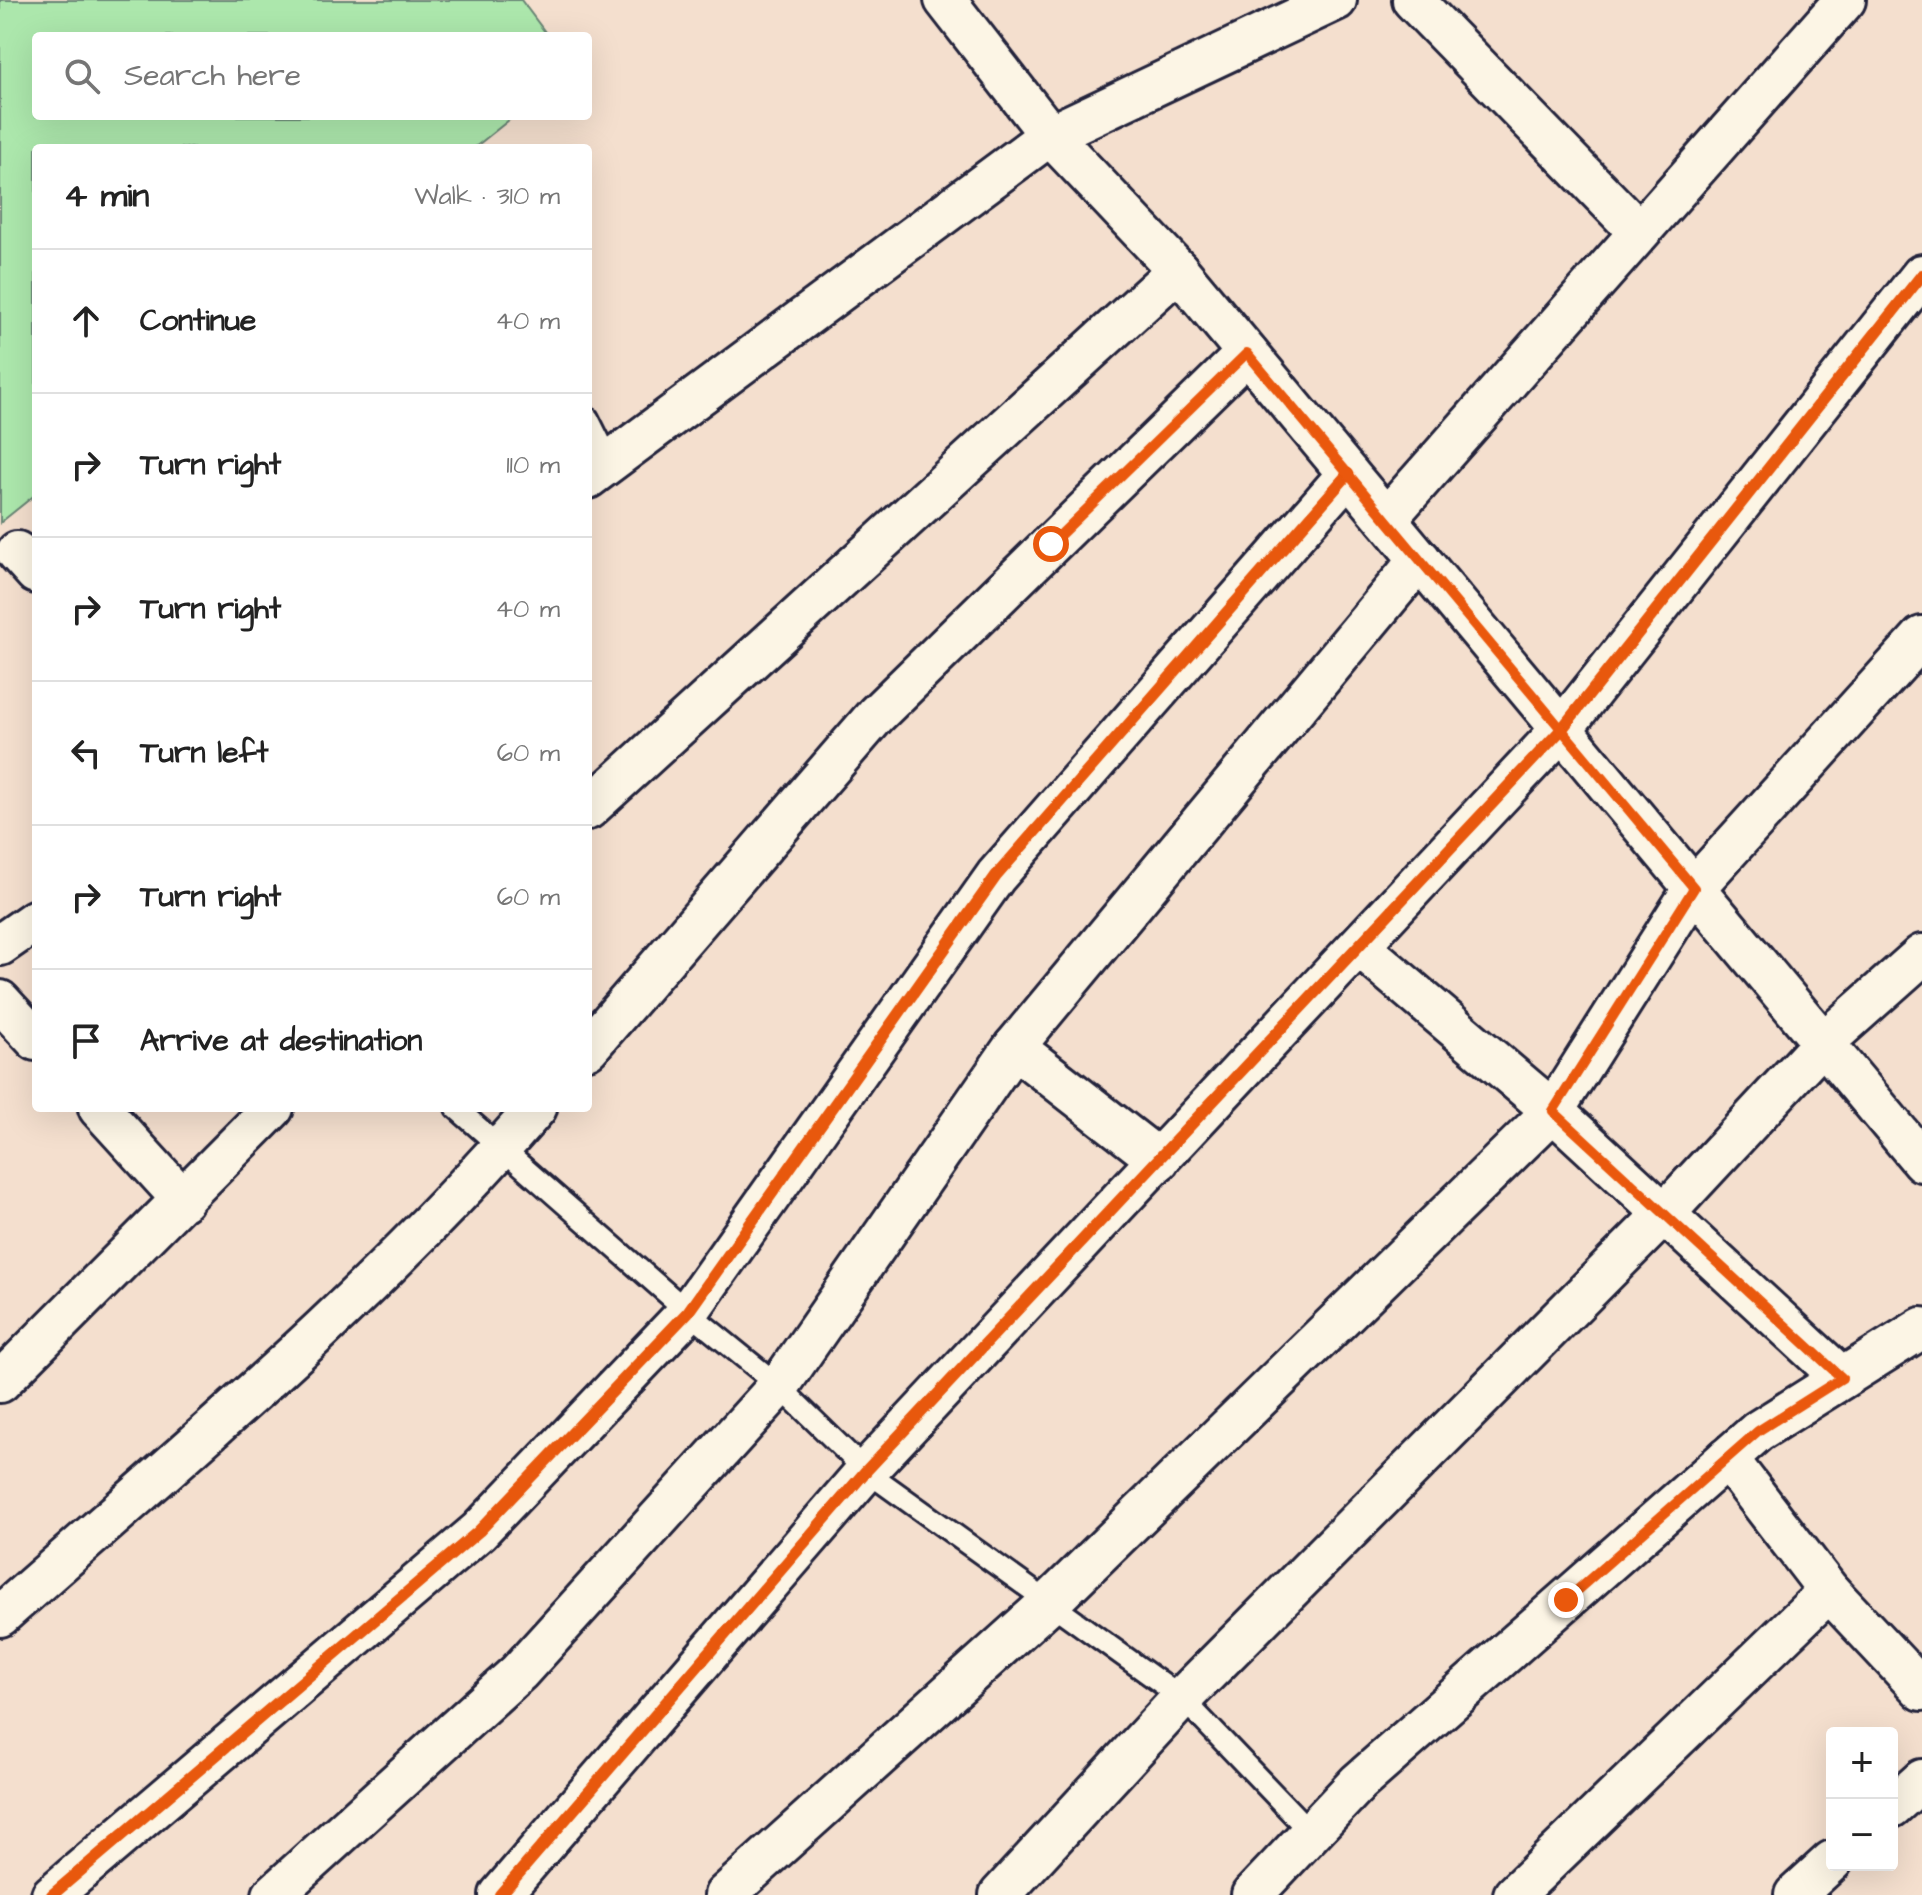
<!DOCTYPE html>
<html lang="en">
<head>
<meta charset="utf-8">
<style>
	:root { --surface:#fff; --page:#f6f6f6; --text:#222; --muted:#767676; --line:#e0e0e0 }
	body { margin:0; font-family:"Architects Daughter",sans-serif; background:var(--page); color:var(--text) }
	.controls { position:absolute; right:24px; bottom:24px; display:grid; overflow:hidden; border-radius:8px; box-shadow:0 8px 32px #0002 }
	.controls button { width:72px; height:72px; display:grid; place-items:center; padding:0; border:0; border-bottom:2px solid var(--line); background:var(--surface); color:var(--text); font:40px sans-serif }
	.stop { position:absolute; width:24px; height:24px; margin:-18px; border:6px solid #ea580c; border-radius:50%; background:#fff }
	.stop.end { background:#ea580c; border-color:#fff; box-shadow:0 2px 8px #0008 }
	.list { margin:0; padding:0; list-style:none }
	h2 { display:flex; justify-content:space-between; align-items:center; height:104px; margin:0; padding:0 32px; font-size:34px }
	h2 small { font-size:26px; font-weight:400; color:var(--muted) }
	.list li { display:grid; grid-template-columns:52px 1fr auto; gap:24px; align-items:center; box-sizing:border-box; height:144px; padding:0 32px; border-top:2px solid var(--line) }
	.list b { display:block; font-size:30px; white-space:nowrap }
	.list em { font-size:26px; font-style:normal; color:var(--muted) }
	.icon { flex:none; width:44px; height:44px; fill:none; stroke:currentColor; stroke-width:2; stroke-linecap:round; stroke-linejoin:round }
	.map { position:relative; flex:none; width:1922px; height:1895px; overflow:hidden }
	.search { position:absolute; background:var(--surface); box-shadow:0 8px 32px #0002; left:32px; top:32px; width:560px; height:88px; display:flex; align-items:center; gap:20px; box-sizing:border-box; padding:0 28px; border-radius:8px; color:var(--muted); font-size:30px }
	.panel { position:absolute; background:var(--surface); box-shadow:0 8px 32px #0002; left:32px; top:144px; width:560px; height:968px; border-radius:8px }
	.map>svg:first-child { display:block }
	.green { fill:#ace7ac; stroke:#678474; stroke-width:2 }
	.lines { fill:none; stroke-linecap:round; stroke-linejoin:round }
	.lane-casing { stroke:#22223b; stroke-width:26 }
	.street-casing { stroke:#22223b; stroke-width:46 }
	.lane { stroke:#fcf5e5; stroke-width:20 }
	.street { stroke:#fcf5e5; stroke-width:40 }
	.cycleway-casing { stroke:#fcf5e5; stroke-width:17 }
	.cycleway { stroke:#e8590c; stroke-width:12 }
	.route { stroke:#ea580c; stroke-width:10 }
</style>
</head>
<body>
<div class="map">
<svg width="1922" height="1895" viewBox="0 0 1922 1895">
	<rect width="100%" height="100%" fill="#f4dfce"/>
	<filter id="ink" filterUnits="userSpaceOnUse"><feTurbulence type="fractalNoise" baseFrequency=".0125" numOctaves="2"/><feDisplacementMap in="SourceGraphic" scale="16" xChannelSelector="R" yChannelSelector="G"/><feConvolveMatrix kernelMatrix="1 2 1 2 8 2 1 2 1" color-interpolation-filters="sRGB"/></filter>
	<g filter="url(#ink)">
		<!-- green -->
		<path class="green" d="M0,0H521L548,36H36V116H514L474,148H36V494L0,523Z"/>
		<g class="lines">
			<defs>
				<g id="lane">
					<path d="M588,418L609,460"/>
					<path d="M456,1108L688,1312L779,1386L866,1471L1182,1698L1311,1833"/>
				</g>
				<g id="street">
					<path d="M945,0L1050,135L1178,270L1922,1161"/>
					<path d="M1413,0L1639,232"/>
					<path d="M588,478L1050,135L1336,0"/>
					<path d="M1386,519L1845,0"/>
					<path d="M17,552L36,573"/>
					<path d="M588,809L1178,270"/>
					<path d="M0,945L36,920"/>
					<path d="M1360,947L1553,1111L1842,1378"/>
					<path d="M0,1001L36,1040"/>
					<path d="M1014,1047L1159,1160"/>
					<path d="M588,1048L876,715L1247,353"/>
					<path d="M99,1108L183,1200"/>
					<path d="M0,1382L273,1108"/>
					<path d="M1727,1458L1829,1591L1922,1690"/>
					<path d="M0,1616C184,1453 375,1295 536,1108"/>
					<path d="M1892,1807L1922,1780"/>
					<path d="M52,1895L479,1531L688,1312L996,876L1348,474"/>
					<path d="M273,1895L519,1672L779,1386L1014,1047L1420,559"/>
					<path d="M500,1895L866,1471L1561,730L1922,275"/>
					<path d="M725,1895L1048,1604L1553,1111L1694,888L1922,637"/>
					<path d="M1000,1895L1182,1698L1664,1214L1823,1043L1922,955"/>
					<path d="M1252,1895L1358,1783L1758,1431L1922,1328"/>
					<path d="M1514,1895L1829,1591"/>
					<path d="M1795,1895L1832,1861"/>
				</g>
			</defs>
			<!-- lane casing -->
			<use href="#lane" class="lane-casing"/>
			<!-- street casing -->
			<use href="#street" class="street-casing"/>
			<!-- lane -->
			<use href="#lane" class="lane"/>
			<!-- street -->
			<use href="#street" class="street"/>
			<defs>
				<g id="cycleway">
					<path d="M52,1895L479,1531L688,1312L996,876L1348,474"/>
					<path d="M500,1895L866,1471L1561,730L1922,275"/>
				</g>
			</defs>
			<!-- cycleway casing -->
			<use href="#cycleway" class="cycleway-casing"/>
			<!-- cycleway -->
			<use href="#cycleway" class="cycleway"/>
		</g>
	</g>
	<g class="lines" filter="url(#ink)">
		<!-- route -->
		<path class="route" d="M1051,544L1247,353L1694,888L1553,1111L1842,1378L1758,1431L1566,1600"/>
	</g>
</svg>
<div class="controls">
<button>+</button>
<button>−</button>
</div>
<div class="stop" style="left:1051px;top:544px"></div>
<div class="stop end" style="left:1566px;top:1600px"></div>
<div class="search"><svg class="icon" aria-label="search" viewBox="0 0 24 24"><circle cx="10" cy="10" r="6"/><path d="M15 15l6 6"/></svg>Search here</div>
<section class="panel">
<h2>4 min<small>Walk · 310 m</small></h2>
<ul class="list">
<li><svg class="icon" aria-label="ahead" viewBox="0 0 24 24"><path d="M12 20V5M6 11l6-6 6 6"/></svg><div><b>Continue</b></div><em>40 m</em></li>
<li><svg class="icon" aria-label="right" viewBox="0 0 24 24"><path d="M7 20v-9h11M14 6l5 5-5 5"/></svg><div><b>Turn right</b></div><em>110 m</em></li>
<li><svg class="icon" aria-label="right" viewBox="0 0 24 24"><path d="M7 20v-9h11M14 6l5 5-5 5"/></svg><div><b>Turn right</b></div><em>40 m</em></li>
<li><svg class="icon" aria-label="left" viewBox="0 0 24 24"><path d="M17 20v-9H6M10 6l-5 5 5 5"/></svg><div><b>Turn left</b></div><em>60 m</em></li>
<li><svg class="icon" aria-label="right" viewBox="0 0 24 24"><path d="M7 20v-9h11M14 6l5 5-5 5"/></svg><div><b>Turn right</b></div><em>60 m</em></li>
<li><svg class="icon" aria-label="arrive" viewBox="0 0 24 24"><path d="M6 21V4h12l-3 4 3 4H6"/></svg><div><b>Arrive at destination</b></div></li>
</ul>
</section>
</div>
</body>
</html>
